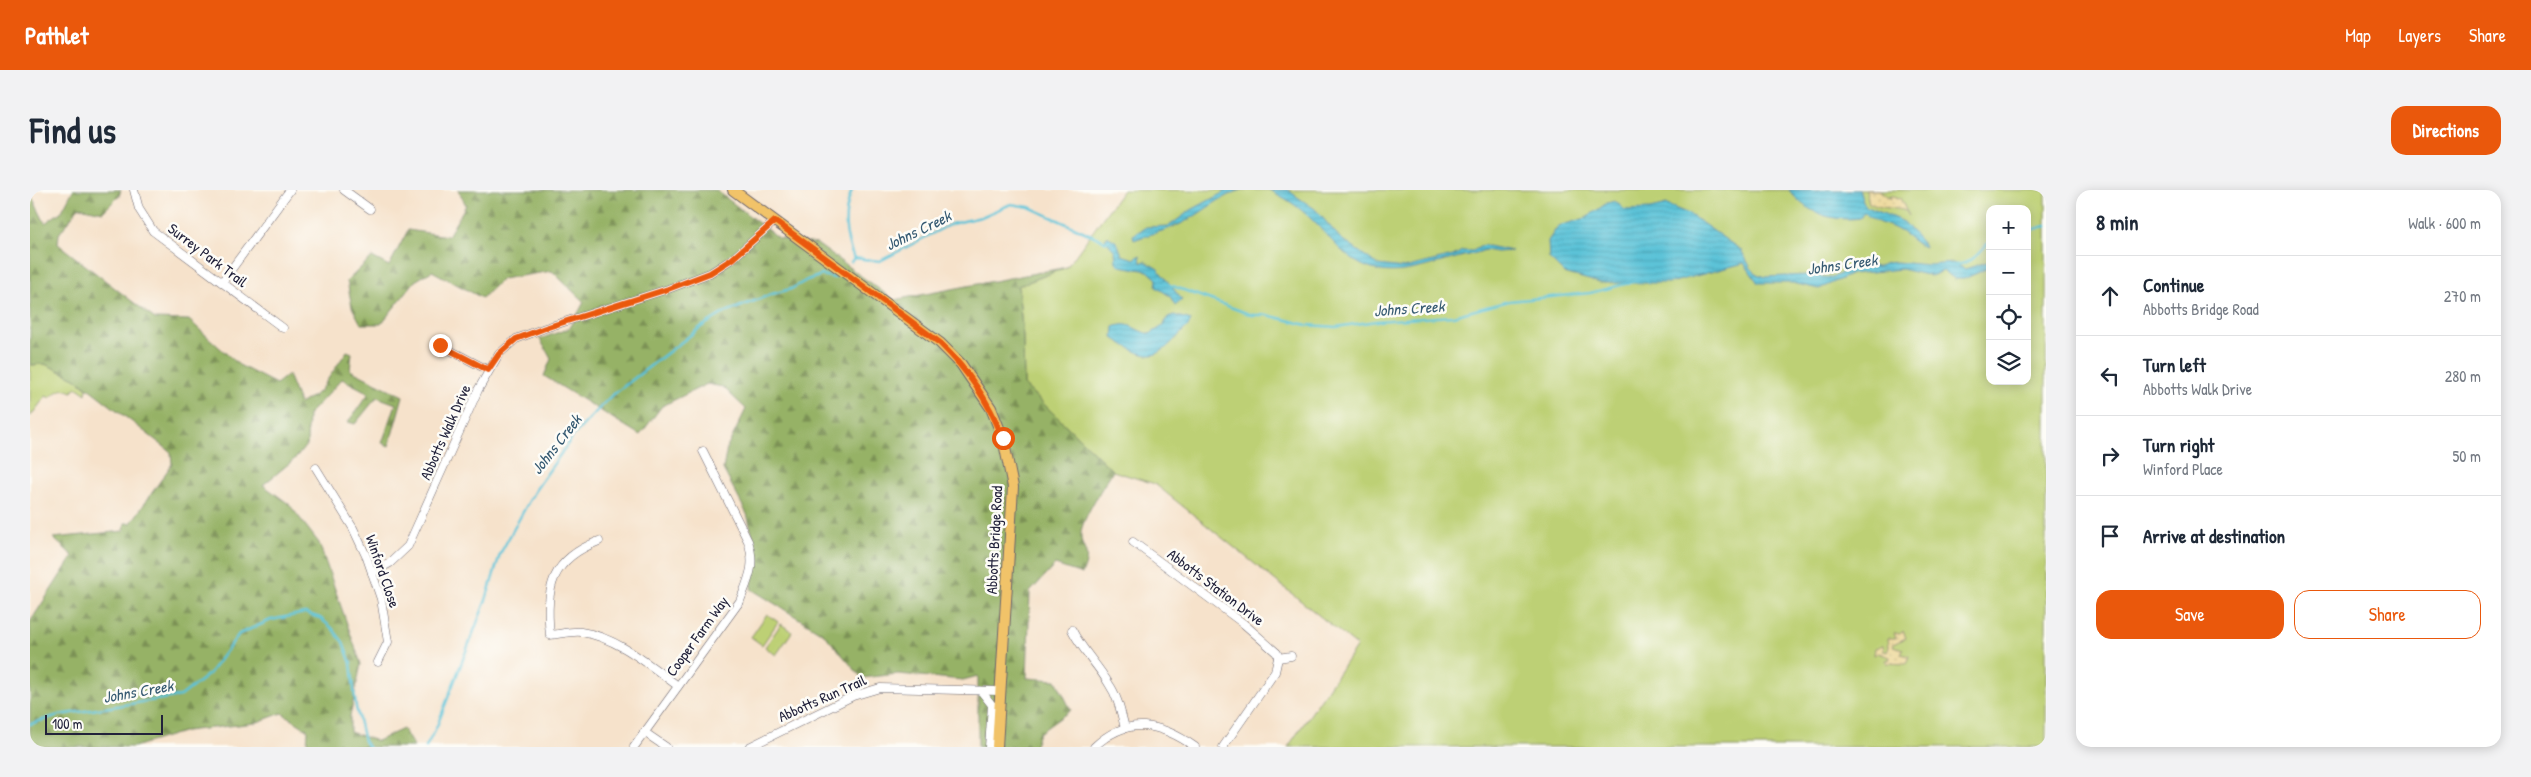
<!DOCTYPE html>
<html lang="en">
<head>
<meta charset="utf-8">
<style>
	:root { --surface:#fff; --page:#f2f2f3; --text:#1f2937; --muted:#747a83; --line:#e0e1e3; --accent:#ea580c }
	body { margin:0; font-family:"Patrick Hand",sans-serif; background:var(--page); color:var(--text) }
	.controls { position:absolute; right:15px; top:15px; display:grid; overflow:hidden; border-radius:10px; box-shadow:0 2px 12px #0003 }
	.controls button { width:45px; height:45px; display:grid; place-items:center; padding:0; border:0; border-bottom:1px solid var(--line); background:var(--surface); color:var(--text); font:25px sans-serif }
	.scale { position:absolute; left:15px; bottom:12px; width:118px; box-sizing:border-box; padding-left:5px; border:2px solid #22223b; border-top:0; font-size:14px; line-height:18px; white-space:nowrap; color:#22223b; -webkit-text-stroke:4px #fdfcf7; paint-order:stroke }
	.stop { position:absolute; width:15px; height:15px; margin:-11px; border:4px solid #ea580c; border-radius:50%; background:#fff }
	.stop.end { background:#ea580c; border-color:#fff; box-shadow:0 1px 5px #0008 }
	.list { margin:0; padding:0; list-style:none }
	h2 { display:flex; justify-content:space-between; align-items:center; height:65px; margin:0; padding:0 20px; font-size:21px }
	h2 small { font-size:16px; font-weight:400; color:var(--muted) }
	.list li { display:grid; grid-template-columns:32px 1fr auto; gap:15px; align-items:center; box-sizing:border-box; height:80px; padding:0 20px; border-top:1px solid var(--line) }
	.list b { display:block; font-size:19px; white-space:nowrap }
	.list p { margin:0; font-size:16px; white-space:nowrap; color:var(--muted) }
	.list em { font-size:16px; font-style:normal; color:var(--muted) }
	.actions { display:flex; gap:10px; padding:15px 20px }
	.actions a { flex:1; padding:11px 0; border:1px solid var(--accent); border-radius:15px; text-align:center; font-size:18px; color:var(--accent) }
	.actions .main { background:var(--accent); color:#fff }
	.icon { flex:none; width:28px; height:28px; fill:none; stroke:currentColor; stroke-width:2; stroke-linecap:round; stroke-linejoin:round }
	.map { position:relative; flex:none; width:2016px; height:557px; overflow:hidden; border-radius:15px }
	header { display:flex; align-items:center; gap:30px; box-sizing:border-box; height:70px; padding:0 25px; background:var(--accent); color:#fff }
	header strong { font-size:24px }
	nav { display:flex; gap:28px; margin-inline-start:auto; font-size:18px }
	.intro { display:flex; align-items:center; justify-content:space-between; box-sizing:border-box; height:120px; padding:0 30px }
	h1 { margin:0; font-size:35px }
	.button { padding:12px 22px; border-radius:15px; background:var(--accent); color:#fff; font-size:18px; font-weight:700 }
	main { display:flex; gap:30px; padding:0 30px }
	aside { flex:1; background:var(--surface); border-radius:15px; box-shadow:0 2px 12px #0003 }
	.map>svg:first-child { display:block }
	.grass { fill:#bdd074; stroke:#707958; fill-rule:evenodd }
	.forest { fill:url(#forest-firs); stroke:#5c6a50 }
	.sand { fill:url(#sand-dots); stroke:#887e6c }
	.water { fill:url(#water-rules); stroke:#3e728a }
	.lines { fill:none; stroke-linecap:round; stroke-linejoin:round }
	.stream { stroke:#5bc3d8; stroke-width:2.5 }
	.minor-casing { stroke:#6c656d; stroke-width:9 }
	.major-casing { stroke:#6c656d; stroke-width:12 }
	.minor { stroke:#fff; stroke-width:8 }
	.major { stroke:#f1c369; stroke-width:10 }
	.route { stroke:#ea580c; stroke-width:6 }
	.labels { text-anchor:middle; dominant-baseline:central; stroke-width:5; stroke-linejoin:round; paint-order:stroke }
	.street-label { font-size:15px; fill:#22223b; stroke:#fdfcf7 }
	.water-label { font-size:16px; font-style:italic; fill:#365a72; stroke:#fdfcf7 }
</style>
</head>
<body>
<header>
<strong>Pathlet</strong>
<nav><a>Map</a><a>Layers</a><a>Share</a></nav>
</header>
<div class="intro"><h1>Find us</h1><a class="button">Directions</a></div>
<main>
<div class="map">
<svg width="2016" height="557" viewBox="0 0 2016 557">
	<defs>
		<pattern id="forest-firs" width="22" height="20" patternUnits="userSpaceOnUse" patternTransform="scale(1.25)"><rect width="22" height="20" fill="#96b266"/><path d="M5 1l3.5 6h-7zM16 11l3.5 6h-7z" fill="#7a9055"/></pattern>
		<pattern id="sand-dots" width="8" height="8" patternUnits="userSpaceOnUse" patternTransform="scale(1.25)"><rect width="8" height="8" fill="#eeda9e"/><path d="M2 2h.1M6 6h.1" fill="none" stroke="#ccbb89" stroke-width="1.8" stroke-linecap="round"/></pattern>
		<pattern id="water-rules" width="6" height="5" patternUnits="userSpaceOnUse" patternTransform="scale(1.25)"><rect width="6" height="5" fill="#5bc3d8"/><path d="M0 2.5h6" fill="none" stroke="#4fa7ba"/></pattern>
	</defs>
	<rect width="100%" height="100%" fill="#fdfcf7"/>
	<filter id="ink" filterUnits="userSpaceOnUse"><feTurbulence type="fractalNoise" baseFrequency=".02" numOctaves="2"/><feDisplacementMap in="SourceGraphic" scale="10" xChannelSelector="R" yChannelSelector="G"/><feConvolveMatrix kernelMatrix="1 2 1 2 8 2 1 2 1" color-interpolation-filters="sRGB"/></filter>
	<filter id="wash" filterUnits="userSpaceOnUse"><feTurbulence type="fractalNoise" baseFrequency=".0096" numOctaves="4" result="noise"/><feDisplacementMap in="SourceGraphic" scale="20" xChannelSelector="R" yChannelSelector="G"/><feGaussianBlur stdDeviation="1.12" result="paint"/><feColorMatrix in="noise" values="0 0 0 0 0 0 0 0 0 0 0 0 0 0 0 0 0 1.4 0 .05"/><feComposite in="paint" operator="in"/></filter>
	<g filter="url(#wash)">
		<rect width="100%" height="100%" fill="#f6e2cb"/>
		<!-- grass -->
		<g class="grass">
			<path d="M1093,0H2016V557H1258L1327,456L1125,294L1083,281L994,195L993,147L988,96L1037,77ZM1960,19H1997V191H1960Z"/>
			<path d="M15,174L45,188L57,198L56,204L46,197L42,202C32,197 28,200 20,208L16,206L0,227V175Z"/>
			<path d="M737,424L748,432L732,455L721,447Z"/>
			<path d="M751,434L762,442L746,465L735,457Z"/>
		</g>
		<!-- forest -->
		<g class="forest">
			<path d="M0,0H4L1,5L15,33L32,21L43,0H91L89,6L73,22L49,17L29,44L28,54L125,129L159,130L209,175L246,194L258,185L270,214L289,202L317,161L322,163L320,180L373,206L359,256L352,253L366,214L347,207L325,234L318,232L339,203L312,189L278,225L277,254L267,267L233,295L259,314L289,353L331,474L320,526V542L347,551L373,539L384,557H279L277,555L278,540L252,523L225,533L156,541L104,557H0V432L43,366L23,348L94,341L95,333H101L142,274L141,262L45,188L15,174L0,175Z"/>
			<path d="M428,0H686L748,48L787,54L864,110L1037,77L988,96L993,147L994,195L1083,281C1076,291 1051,331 1051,343C1050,362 1063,359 1052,384L1025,375L1000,402L997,488L1026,490L1041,520L1009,543L1004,557H948V486L933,490L868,484L832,488L794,444L721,399L727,363L717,324L693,279L697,258L716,219L693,197L677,194L632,216L610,245L514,186L521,169L510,149L540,138L554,112L522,81L472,89L452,108L402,81L385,91L351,134H331L322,117L317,91L342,67L359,76L378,40L418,46L436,15Z"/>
		</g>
		<!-- sand -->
		<g class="sand">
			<path d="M1836,0H1849L1861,9L1860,5L1870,8L1879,26L1876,21C1862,17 1851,19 1839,13Z"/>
			<path d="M1873,441L1876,448L1865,453L1863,456L1873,459L1871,464L1879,466L1876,474L1857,473L1855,470H1859L1860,467L1848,463L1844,465L1845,458L1853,455L1854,461L1857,462L1859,457L1858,448H1866L1864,443L1870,444Z"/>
		</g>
		<!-- water -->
		<g class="water">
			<path d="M1198,0H1212C1192,5 1176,20 1158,30C1141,40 1122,43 1104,50L1103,45L1116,37L1139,36L1161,20Z"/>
			<path d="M1239,0H1258L1266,6L1285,19L1310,48L1348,75L1374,78L1423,66L1432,61H1443L1453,55L1482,61L1466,62L1455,60C1445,64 1436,65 1426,68C1378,81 1345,96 1306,55C1281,29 1272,16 1239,0Z"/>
			<path d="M1759,0H1829L1835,16L1874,32L1893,54L1894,57C1883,53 1878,45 1868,40C1854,32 1848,36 1834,22L1830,28C1802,32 1776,23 1759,0Z"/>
			<path d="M1585,11L1595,20L1620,19L1637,15L1659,24L1711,60L1721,78L1727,84L1736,87L1777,85L1802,88L1831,73L1847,77L1856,73L1866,72L1899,75L1923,73L1935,79L1960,71V77L1934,89H1925L1913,81L1901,86L1871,79L1822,84L1789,99L1763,93H1728L1714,73L1640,93H1570L1534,83L1519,68L1518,51L1528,36L1556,28L1577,13Z"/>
			<path d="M1077,46L1087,52L1092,65L1104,69L1110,65L1111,73L1115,71L1128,79L1152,110L1145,116L1140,106L1126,97L1127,89L1118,81L1090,76L1086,72L1085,61L1075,50Z"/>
			<path d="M1144,125L1161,130L1159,135C1126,168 1126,176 1083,148L1084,137C1100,130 1104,141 1120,144L1133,136L1138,127Z"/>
		</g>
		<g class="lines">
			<!-- stream -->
			<g class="stream">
				<path d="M822,0C813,22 814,46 824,68"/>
				<path d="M1997,41L2016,36"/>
				<path d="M824,68L850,71L921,34L951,27L981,14L999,17L1077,52"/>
				<path d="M821,72L824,68"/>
				<path d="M1925,75C1940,74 1948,65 1957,54L1960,53"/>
				<path d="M1137,94L1222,125H1237L1277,135L1306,137L1346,131L1423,126L1479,111L1560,103L1607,91"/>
				<path d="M0,534L29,525L151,506L179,484L209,444L241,430L275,423L290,428L302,438L313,452L321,473L326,517L334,551L338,557"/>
				<path d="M396,557L407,536L456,410L470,364L504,302L544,245L580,207L671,137L694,123L742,104L761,99L777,90L792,85L805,88"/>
			</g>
		</g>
	</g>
	<g filter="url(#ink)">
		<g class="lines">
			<defs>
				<g id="minor">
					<path d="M104,0L109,19L123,41L253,138"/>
					<path d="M314,0L340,19"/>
					<path d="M192,92L260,0"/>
					<path d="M410,155L458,180"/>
					<path d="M286,278L323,338L337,368L351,409L358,452L348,472"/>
					<path d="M569,351C521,369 515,398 520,445C530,444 542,441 551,442C587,447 619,475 648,496"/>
					<path d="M1103,352L1214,434L1247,463L1248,468L1245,482L1193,557"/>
					<path d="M342,383L360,373L378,356L448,200L469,164L486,149L515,138L638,99L680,83L702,69L745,31"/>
					<path d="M1042,440C1052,460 1068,475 1079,494C1088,507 1091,523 1095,538"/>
					<path d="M1248,468L1261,466"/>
					<path d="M951,501L962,515L959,557"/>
					<path d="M614,542L636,557"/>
					<path d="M604,557L710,411C719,387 726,376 718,351L673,261"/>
					<path d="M719,557L823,506L850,498L969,501"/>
					<path d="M1064,557C1097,525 1131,533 1165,557"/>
				</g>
				<path id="major" d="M703,0L910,153L931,174L961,218L973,248L983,297L967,557"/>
			</defs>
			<!-- minor casing -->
			<use href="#minor" class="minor-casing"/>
			<!-- major casing -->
			<use href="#major" class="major-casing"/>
			<!-- minor -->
			<use href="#minor" class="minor"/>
			<!-- major -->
			<use href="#major" class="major"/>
		</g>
	</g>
	<g class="lines" filter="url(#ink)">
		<!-- route -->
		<path class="route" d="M410,155L458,180L469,164L486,149L515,138L638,99L680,83L702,69L745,31L910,153C939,182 958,210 973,248"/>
	</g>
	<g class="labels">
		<!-- street labels -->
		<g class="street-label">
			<text transform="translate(178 65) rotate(37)">Surrey Park Trail</text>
			<text transform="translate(415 242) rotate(-66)">Abbotts Walk Drive</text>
			<text transform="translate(964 350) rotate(-87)">Abbotts Bridge Road</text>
			<text transform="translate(353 381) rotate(71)">Winford Close</text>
			<text transform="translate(1186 397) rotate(37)">Abbotts Station Drive</text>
			<text transform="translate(667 446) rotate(-54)">Cooper Farm Way</text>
			<text transform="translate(792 508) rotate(-24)">Abbotts Run Trail</text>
		</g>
		<!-- water labels -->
		<g class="water-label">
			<text transform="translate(888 40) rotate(-26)">Johns Creek</text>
			<text transform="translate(1812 74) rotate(-8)">Johns Creek</text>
			<text transform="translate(1379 118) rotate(-4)">Johns Creek</text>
			<text transform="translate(526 254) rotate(-52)">Johns Creek</text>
			<text transform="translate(108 501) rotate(-10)">Johns Creek</text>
		</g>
	</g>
</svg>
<div class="controls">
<button>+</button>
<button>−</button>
<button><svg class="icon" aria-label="locate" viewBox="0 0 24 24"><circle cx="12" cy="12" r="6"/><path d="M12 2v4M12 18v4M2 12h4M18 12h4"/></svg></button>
<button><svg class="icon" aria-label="layers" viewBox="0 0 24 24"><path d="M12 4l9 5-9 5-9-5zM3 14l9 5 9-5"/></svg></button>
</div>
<div class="scale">100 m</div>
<div class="stop" style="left:973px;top:248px"></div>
<div class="stop end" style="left:410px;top:155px"></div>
</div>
<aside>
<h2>8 min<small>Walk · 600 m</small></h2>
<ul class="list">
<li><svg class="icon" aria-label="ahead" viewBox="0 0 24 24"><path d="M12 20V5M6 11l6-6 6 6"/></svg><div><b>Continue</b><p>Abbotts Bridge Road</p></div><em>270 m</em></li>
<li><svg class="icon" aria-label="left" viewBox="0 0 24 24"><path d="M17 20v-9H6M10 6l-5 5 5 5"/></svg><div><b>Turn left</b><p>Abbotts Walk Drive</p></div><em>280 m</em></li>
<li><svg class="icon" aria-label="right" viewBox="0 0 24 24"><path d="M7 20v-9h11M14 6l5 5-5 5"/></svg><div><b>Turn right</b><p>Winford Place</p></div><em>50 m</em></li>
<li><svg class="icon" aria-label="arrive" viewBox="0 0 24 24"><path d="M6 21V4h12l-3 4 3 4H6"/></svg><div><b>Arrive at destination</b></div></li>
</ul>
<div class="actions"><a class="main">Save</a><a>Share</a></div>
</aside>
</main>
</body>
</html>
